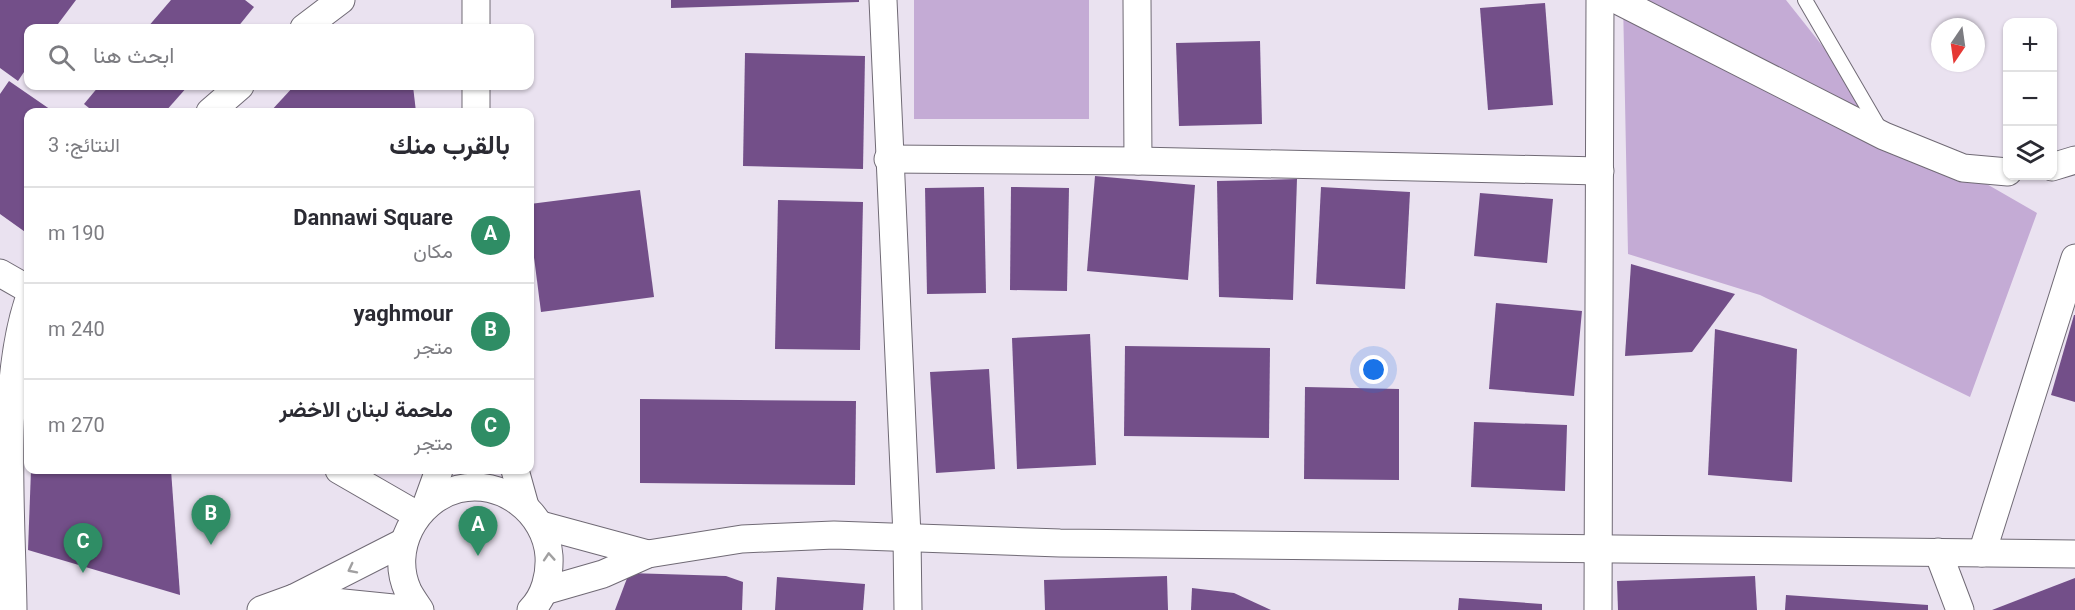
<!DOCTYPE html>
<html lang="ar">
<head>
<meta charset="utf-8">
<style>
	:root { --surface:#fff; --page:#f2f2f3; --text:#2b2b33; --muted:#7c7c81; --line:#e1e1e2; --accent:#2f8d65 }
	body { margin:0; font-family:Georgia,Vazirmatn,serif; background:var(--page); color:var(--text); direction:rtl }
	.controls { position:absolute; right:18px; top:18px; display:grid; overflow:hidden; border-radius:12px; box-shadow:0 2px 4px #0004 }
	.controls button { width:54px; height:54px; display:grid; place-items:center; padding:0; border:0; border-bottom:2px solid var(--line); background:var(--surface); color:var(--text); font:30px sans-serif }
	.compass { position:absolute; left:1931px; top:18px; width:54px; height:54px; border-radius:50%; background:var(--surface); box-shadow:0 2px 4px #0004; rotate:193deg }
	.you { position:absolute; left:1374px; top:370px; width:21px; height:21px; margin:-15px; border:4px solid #fff; border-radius:50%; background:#1a73e8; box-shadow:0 0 0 9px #1a73e833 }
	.badge { display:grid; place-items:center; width:39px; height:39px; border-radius:50%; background:var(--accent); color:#fff; font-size:20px; font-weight:700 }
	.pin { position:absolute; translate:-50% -50px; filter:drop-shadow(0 2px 3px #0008) }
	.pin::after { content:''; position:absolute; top:32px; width:21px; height:18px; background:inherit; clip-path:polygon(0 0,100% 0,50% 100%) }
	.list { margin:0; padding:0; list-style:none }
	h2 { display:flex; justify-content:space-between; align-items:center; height:78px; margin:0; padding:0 24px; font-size:26px }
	h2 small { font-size:20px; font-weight:400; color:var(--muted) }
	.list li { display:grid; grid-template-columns:39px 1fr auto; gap:18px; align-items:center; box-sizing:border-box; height:96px; padding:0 24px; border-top:2px solid var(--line) }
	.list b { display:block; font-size:22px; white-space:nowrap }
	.list p { margin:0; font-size:20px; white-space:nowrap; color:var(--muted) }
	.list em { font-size:20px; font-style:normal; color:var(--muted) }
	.icon { flex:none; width:33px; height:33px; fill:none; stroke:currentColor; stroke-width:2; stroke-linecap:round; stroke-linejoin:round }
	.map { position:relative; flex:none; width:2075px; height:610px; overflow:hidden; direction:ltr }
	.search { position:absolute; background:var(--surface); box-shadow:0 2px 4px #0004; left:24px; top:24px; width:510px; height:66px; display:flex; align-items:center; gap:15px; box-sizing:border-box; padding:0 21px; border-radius:12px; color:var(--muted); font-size:22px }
	.panel { position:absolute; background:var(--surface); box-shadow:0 2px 4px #0004; left:24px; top:108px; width:510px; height:366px; border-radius:12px; direction:rtl }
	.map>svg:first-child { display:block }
	.green { fill:#c4abd5 }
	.building { fill:#734f89 }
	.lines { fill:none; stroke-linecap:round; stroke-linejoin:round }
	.service-casing { stroke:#706a75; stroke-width:16 }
	.minor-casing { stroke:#706a75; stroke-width:29 }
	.service { stroke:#fff; stroke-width:14 }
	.minor { stroke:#fff; stroke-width:27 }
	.oneway { stroke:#a1a0a1 }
</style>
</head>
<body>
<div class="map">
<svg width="2075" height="610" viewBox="0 0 2075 610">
	<rect width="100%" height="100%" fill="#eae2f0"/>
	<!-- green -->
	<g class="green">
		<rect x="914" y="0" width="175" height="119"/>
		<path d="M1623,0H1786L1886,126L2037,213L1970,397L1760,295L1628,254Z"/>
	</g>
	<!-- building -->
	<g class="building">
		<path d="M0,0H76L55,28H28V66L18,81L0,68Z"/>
		<path d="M171,0H245L254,7L237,28H147Z"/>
		<path d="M671,0H859V2L671,8Z"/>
		<path d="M1545,3L1553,105L1488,110L1480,8Z"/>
		<path d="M1260,41L1262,124L1179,126L1176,43Z"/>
		<path d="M745,53L865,56L863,169L743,166Z"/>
		<path d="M9,81L54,112H28V234L0,214V94Z"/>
		<path d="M99,86H188L165,112H94L84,104Z"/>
		<path d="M294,86H413L416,112H270Z"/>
		<path d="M1095,176L1195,185L1188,280L1087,271Z"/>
		<path d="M1297,179L1293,300L1219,297L1217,181Z"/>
		<path d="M984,187L986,293L927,294L925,188Z"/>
		<path d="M1011,187L1069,188L1067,291L1010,290Z"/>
		<path d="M1321,187L1410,192L1405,289L1316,284Z"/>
		<path d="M640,190L654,297L541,312L530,226V204Z"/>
		<path d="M1480,193L1553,199L1547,263L1474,256Z"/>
		<path d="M778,200L863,202L860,350L775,349Z"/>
		<path d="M1631,264L1735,294L1692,352L1625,356Z"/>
		<path d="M1496,303L1582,311L1574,396L1489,389Z"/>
		<path d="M2074,315H2075V402L2051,395Z"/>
		<path d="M1715,329L1797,349L1792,482L1708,475Z"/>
		<path d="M1090,334L1096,465L1017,469L1012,338Z"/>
		<path d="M1125,346L1270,348L1269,438L1124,436Z"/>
		<path d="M989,369L995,469L936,473L930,372Z"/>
		<path d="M1305,387L1399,389V480L1304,479Z"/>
		<path d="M640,399L856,401L855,485L640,483Z"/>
		<path d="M1474,422L1567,425L1565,491L1471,487Z"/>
		<path d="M31,470H171L180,595L28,550Z"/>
		<path d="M629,573L726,576L743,582L742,610H615Z"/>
		<path d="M1167,576L1168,610H1045L1044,580Z"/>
		<path d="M1755,576L1757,610H1618L1617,581Z"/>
		<path d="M777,577L865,584L863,610H775Z"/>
		<path d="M2075,578V610H1992Z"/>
		<path d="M1192,588L1234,593L1271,610H1191Z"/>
		<path d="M1786,595L1928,605V610H1785Z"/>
		<path d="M1459,598L1542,604V610H1458Z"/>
	</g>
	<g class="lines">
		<defs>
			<path id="service" d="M1805,0L1880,129"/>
			<g id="minor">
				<path d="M883,0L907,536L908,610"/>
				<path d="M1137,0L1138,161"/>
				<path d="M1617,0L1884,136L1963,168L2008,172"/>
				<path d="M304,28L341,0"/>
				<path d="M476,28V0"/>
				<path d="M476,86V112"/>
				<path d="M210,112L240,86"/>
				<path d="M888,159L1138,161L1600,171"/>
				<path d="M2052,167L2075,160"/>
				<path d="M0,273L28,289"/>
				<path d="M339,470L417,515"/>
				<path d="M515,470L525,506"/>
				<path d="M426,506L439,470"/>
				<path d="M541,525L648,554"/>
				<path d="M1938,552L1960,610"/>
				<path d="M1982,553L2075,258"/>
				<path d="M544,591L603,574L648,554L742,539L834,535L1060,543L2075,554"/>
				<path d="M294,598L413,610"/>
				<path d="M13,610C12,519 0,388 28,302"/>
				<path d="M261,610L294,598L404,542"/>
				<path d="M420,610C416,604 411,597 408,591C389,550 415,500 458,489C501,478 546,512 549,556C550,575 545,596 531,610"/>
				<path d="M1598,610L1600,0"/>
			</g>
		</defs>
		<!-- service casing -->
		<use href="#service" class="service-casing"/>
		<!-- minor casing -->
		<use href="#minor" class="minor-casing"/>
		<!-- service -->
		<use href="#service" class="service"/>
		<!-- minor -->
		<use href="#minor" class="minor"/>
	</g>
	<!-- one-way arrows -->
	<defs><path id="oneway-chevron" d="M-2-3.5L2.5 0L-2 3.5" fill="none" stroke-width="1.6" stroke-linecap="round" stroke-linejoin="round" transform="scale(1.5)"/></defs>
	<g class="oneway">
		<use href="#oneway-chevron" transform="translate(549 557) rotate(-94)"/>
		<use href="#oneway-chevron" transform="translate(352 569) rotate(153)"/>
	</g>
</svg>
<div class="controls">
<button>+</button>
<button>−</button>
<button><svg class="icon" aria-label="layers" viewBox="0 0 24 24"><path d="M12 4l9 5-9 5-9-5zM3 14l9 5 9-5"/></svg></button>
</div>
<svg class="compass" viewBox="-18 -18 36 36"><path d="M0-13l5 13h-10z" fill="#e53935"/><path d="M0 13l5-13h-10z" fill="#7c7c81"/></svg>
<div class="you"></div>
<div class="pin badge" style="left:478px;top:556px">A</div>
<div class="pin badge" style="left:211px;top:545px">B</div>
<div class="pin badge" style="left:83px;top:573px">C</div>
<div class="search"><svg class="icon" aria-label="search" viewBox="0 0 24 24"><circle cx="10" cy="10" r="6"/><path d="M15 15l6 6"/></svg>ابحث هنا</div>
<section class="panel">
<h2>بالقرب منك<small>النتائج: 3</small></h2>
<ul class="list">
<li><span class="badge">A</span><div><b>Dannawi Square</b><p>مكان</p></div><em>190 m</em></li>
<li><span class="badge">B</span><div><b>yaghmour</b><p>متجر</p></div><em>240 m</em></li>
<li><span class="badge">C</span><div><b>ملحمة لبنان الاخضر</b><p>متجر</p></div><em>270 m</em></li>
</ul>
</section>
</div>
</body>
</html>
